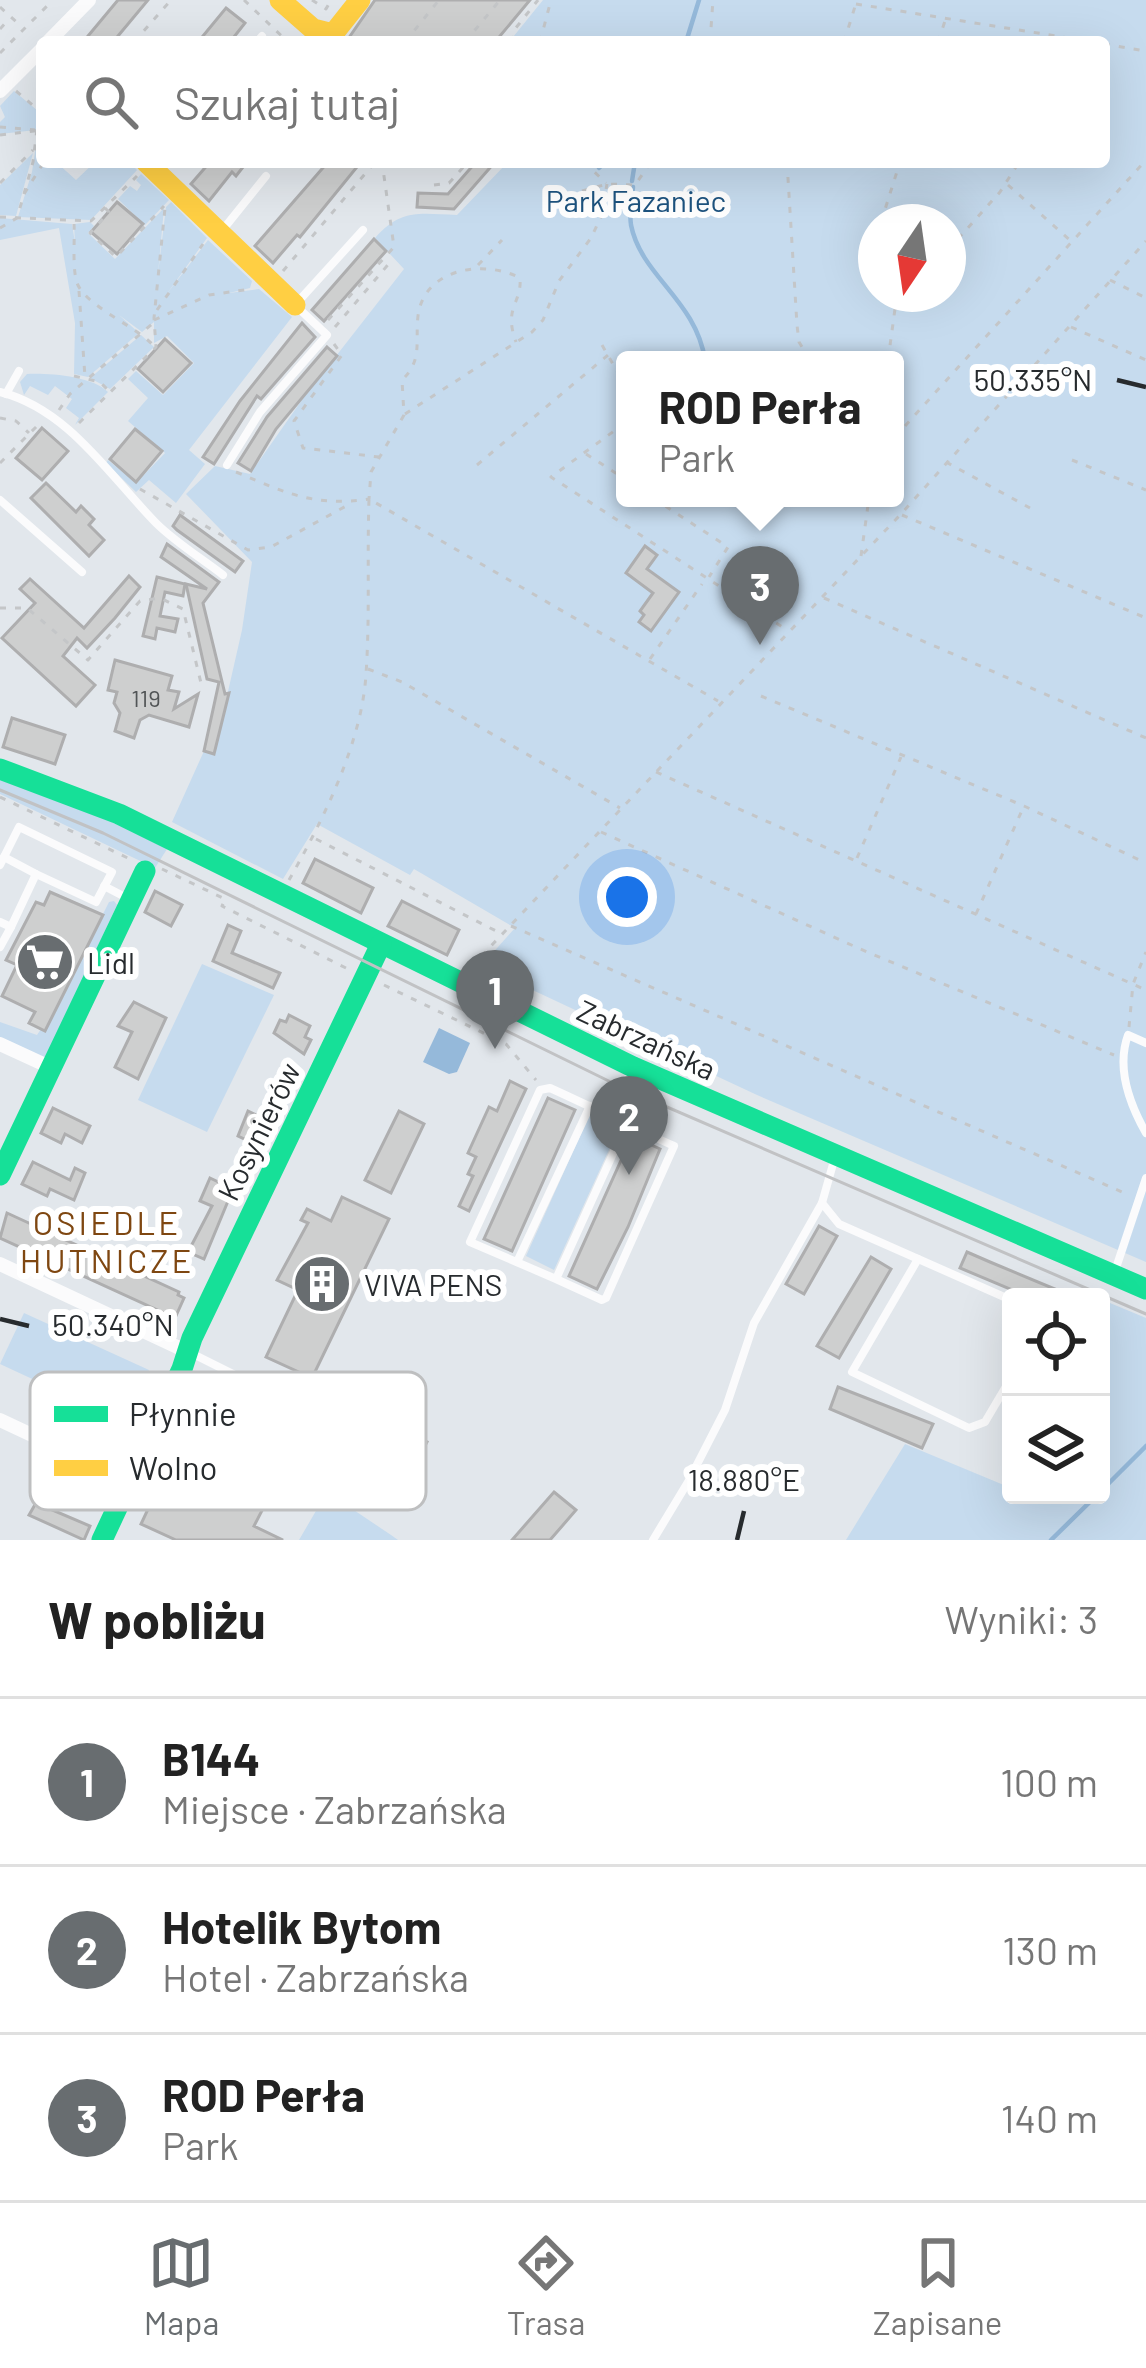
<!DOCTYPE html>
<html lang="pl">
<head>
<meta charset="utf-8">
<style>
	:root { --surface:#fff; --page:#f2f2f2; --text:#222; --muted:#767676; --line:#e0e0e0; --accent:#686d70 }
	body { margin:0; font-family:Barlow,sans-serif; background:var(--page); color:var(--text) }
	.controls { position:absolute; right:36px; bottom:36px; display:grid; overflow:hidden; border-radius:12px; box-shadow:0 12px 48px #0002 }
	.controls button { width:108px; height:108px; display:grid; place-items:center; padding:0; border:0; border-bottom:3px solid var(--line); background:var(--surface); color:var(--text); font:60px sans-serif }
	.compass { position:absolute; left:858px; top:204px; width:108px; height:108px; border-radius:50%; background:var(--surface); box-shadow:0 12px 48px #0002; rotate:193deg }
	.you { position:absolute; left:627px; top:897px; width:42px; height:42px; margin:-30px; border:9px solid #fff; border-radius:50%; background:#1a73e8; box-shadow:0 0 0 18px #1a73e833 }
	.badge { display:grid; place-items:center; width:78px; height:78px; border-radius:50%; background:var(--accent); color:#fff; font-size:39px; font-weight:700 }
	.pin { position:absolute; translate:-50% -99px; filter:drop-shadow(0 3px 6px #0008) }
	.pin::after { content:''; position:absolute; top:63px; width:42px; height:36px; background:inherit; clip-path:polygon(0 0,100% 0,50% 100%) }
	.popup { position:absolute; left:616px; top:351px; width:288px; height:156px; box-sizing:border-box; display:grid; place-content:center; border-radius:12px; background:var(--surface); filter:drop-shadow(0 3px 9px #0005); font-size:39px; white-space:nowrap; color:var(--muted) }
	.popup b { font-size:45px; color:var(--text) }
	.popup::after { content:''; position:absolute; left:50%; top:100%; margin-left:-24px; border:24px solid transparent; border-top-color:var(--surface) }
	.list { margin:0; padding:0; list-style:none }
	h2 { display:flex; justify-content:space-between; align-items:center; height:156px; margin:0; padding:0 48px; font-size:51px }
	h2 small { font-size:39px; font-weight:400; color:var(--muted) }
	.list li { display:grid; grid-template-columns:78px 1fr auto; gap:36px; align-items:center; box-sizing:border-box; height:168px; padding:0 48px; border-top:3px solid var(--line) }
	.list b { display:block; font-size:45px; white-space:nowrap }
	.list p { margin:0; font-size:39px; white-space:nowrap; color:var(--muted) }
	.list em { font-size:39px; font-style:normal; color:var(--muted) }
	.icon { flex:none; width:66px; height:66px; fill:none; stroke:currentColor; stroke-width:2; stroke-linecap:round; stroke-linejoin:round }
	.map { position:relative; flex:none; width:1146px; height:1540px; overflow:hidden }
	.search { position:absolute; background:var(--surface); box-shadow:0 12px 48px #0002; left:36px; right:36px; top:36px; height:132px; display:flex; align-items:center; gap:30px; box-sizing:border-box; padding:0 42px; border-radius:12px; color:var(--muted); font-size:45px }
	.sheet { height:660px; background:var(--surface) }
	nav { display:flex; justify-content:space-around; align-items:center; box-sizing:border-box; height:168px; border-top:3px solid var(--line); background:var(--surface); font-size:33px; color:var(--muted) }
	nav a { display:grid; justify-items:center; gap:6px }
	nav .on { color:var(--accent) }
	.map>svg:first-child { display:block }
	.green { fill:#c6dbee; fill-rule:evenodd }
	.water { fill:#95b9da }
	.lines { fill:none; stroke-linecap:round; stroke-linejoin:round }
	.stream { stroke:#95b9da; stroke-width:4.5 }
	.building { fill:#cecfcf; stroke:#aeaeaf; stroke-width:3 }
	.path { stroke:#c4c6c8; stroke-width:3; stroke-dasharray:6 9; stroke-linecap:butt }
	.lane { stroke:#fbfbfc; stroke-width:8 }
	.street { stroke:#fbfbfc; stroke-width:14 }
	.fast { stroke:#16e098; stroke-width:21 }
	.slow { stroke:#ffcf43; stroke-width:21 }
	.tram { stroke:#c1c2c4; stroke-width:3 }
	.ticks { fill:none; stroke:#272b2e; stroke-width:4.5 }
	.labels { text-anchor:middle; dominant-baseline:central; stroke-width:12; stroke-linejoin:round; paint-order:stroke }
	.number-label { font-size:24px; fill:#525557 }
	.park-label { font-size:30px; fill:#1d537f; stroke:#fff }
	.poi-label { font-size:30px; fill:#272b2e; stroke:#fff; text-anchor:start }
	.street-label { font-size:30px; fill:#272b2e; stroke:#fff }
	.neighbourhood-label { font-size:33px; letter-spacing:3px; fill:#7f4711; stroke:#fff }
	.key { fill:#fff; stroke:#bebfc0; stroke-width:3 }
	.key-label { font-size:33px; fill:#272b2e }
	.ticks-label { font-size:30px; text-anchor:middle; fill:#272b2e; stroke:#fff; stroke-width:12; stroke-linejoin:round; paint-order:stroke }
</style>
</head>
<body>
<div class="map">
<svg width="1146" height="1540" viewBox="0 0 1146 1540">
	<rect width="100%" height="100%" fill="#e2e7ec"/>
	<!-- green -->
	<g class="green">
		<path d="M543,0H1146V1262L757,1095L481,966L515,928L414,869L410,875L317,824L283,879L172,822L204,751L214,753L242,630L252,562L186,494L215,466L250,474L304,397L404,269L375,238C402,208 419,214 457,215L508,162H1104V42H509ZM876,222H948V294H876ZM625,360H895V498H625Z"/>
		<path d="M14,91L38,111L36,130L0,134V122L5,117L0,106Z"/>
		<path d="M42,131V162H56L76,180L95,162H129L137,170L91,220L18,217L32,172L38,132Z"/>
		<path d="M33,153L16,216L0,215V185Z"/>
		<path d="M141,174L169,200L145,225L118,199L130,186L137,191L141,185L136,180Z"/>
		<path d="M171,202L207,238L166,295L208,240L252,281L250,288L229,293L259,289L292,317L189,450L205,464L176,503L149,480L136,492L106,463L108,460L136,483L165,453L128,421L148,398L128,379L136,371L163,395L194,363L167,336L154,343V322L142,332L119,315L139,333L88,377L74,374L75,323L59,228L0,240V218L72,224L75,243L74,224L90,222L94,226L88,233L115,259L164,208L158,274L166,207Z"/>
		<path d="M141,335L154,347L110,389L90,378Z"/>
		<path d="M27,374C49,373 92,376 108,392L75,425L79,418L66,408L72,399L55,386L48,395L30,386L24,395L20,382Z"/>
		<path d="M0,779L77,805L167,849L155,868L0,794Z"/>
		<path d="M114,901L117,905L45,1058L0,1037V1022L37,1035L41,1029L45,1030L109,902Z"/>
		<path d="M202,964L274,995L207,1132L138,1100Z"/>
		<path d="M590,1114L619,1128L554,1270L526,1256Z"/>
		<path d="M1110,1303L1146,1318V1540H846L905,1444L1011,1488V1495H1101V1312Z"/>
		<path d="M24,1313L149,1370L125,1422L0,1364Z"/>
		<path d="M327,1492L391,1535L398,1540H299Z"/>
	</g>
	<!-- water -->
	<path class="water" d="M439,1028L470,1043L457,1072L449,1074L423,1062Z"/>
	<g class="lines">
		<!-- stream -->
		<g class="stream">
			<path d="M686,42L699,0"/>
			<path d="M599,168L605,162"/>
			<path d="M632,181L635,162"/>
			<path d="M633,187C632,199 629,213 631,225C641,276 696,300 705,360"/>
			<path d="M780,508L781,498"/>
			<path d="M1101,1491L1146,1446"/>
			<path d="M1051,1540L1097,1495"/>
		</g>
	</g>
	<!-- building -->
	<g class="building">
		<path d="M118,0H148L113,42H83Z"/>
		<path d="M375,0H530L495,42H346Z"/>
		<path d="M226,8L245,23L230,42H198Z"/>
		<path d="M210,162H247L236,176L232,172L209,201L191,184Z"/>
		<path d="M328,162H361L300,237L297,235L273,263L255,246Z"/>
		<path d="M476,162H495L454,209L417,207L418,193L448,194Z"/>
		<path d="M117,202L143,224L117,254L91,232Z"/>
		<path d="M374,239L386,251L324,321L312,310Z"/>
		<path d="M302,323L315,337L261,399L257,396L214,464L203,457L240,401Z"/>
		<path d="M165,339L191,363L163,392L138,369Z"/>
		<path d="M327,347L337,356L276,429L251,471L238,463L267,417Z"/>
		<path d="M42,428L68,451L42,480L16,458Z"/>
		<path d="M135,429L162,451L136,482L110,459Z"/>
		<path d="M46,483L76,512L81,506L94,519L89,525L104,540L89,556L31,498Z"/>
		<path d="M180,515L243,561L235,572L177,530L173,526Z"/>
		<path d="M167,544L219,582L203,603L225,694L229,693L214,754L204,751L219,682L207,679L186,584L207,589L161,557Z"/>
		<path d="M645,546L657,555L647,569L679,592L651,631L639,622L644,615L640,611L653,593L626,573Z"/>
		<path d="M129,576L140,587L115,618L87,648L77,638L63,656L95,685L76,706L2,638L35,603L20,589L30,579L84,628Z"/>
		<path d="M157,577L185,584L183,596L165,592L160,616L178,619L175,632L157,628L155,639L143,636Z"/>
		<path d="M115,660L172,676L168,690L179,692L174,709L198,694L189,727L149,715L140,720L134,738L115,731L120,713L114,703L117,692L108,690Z"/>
		<path d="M12,718L65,735L55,764L3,747Z"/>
		<path d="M315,859L373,888L361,913L303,883Z"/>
		<path d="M155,891L182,905L171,926L145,912Z"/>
		<path d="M50,892L103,915L45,1031L29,1023L35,1012L2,996L17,965L6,960L36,902L44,905Z"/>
		<path d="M402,901L459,930L447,955L388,926Z"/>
		<path d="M228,925L241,931L232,953L280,973L273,988L213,961Z"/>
		<path d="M134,1002L166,1018L138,1079L115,1067L132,1032L118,1026Z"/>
		<path d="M289,1015L310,1026L305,1037L311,1040L304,1054L274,1033L280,1020L286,1022Z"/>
		<path d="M510,1081L526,1089L469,1211L459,1206L473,1176L468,1174L476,1157L468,1153L489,1107L497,1111Z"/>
		<path d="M548,1098L575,1110L512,1251L484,1239Z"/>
		<path d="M53,1108L90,1126L82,1143L65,1134L61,1143L41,1133Z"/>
		<path d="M248,1111L267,1120L259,1146L238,1136Z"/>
		<path d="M399,1111L424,1124L391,1193L365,1180Z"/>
		<path d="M632,1136L660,1149L628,1227L597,1289L569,1276Z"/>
		<path d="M33,1162L70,1180L75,1168L85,1173L74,1200L50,1189L47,1196L22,1184Z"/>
		<path d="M210,1178L233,1189L204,1259L188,1252L212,1206L200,1201Z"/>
		<path d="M342,1197L389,1219L312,1378L266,1357L298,1290L277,1280L308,1223L301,1220L307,1209L331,1221Z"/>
		<path d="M7,1213L179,1292L178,1295L184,1298L175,1318L0,1238Z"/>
		<path d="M819,1226L837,1236L804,1294L786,1284Z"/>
		<path d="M967,1252L990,1262L1074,1297H1029L960,1268Z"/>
		<path d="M871,1257L891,1269L839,1358L817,1346Z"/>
		<path d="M838,1387L933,1424L922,1448L830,1409Z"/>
		<path d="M358,1405L427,1442L402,1491L333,1455Z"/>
		<path d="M247,1442L287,1462L254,1526L283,1540H176L141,1524L172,1458L226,1483Z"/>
		<path d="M554,1492L576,1510L550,1540H512Z"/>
		<path d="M36,1503L90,1526L84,1540L29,1515Z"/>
	</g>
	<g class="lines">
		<!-- path -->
		<g class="path">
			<path d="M244,0L288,42"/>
			<path d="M312,0L326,9L331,0"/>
			<path d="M856,4L1094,42"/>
			<path d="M0,7L22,27"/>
			<path d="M0,29L10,18"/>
			<path d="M134,42L171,0"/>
			<path d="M405,42L439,0"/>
			<path d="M465,42L500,0"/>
			<path d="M513,42L515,29L538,0"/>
			<path d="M540,42L551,0"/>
			<path d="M710,42L713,0"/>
			<path d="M844,42L857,0"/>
			<path d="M938,42L945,21"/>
			<path d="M1104,44L1146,51"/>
			<path d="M0,53L53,0"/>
			<path d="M16,91L42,113"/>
			<path d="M0,127L35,130"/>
			<path d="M0,135L42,130"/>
			<path d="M584,162L606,183"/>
			<path d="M787,162L797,325L799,342L810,360"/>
			<path d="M0,183L33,150"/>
			<path d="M434,185L449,183L468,162"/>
			<path d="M1008,185L1072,242"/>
			<path d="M582,191L607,184L635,185L651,162"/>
			<path d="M24,194L33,162L42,88"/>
			<path d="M105,208L109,212L90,233L116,257L164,206"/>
			<path d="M0,217L91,221L137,176"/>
			<path d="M881,222L900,162"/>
			<path d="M74,224C75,241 72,267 77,283C85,305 133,325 152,344"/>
			<path d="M0,228L17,218L24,194L44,162"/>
			<path d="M948,250L1000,192L1019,162"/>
			<path d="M478,265L502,240"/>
			<path d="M283,271L375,162"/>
			<path d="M1110,280L1146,298"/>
			<path d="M79,291L85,377"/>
			<path d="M892,294L895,309L909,294"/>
			<path d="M157,310L203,244"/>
			<path d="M154,320L209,295L251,289"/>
			<path d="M328,320L394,247L382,162"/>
			<path d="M335,327L392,260"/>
			<path d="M1071,327L1146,360"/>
			<path d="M334,344L342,355L294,421L303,448L379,457"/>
			<path d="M602,345L625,385"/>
			<path d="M888,360L895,309"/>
			<path d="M74,376L100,382L109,391"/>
			<path d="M59,410L70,394L152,324"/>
			<path d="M405,414L532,332L543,320L559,281L591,238L601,217L607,184"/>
			<path d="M0,418L16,421L29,433"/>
			<path d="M79,423L156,347L154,318L165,208"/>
			<path d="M625,423L551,477L787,630"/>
			<path d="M895,437L1146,160"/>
			<path d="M586,454L625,479"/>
			<path d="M1072,460L1146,490"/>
			<path d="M946,462L1030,508"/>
			<path d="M0,463L41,422"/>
			<path d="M477,465L608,355"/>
			<path d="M236,472C286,493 314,507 369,499L371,472L404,415L402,380C423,360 415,342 418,316C424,268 484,259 520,278C522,304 503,307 516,342"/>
			<path d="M140,489L248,550L271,547L348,505"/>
			<path d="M653,498L728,547L709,577"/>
			<path d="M902,515L1146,618"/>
			<path d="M861,556L869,498"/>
			<path d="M824,598L1146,738"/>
			<path d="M0,608H27L88,660L140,601L160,598L183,609L202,687"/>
			<path d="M650,659L702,584"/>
			<path d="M368,669L402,682L620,808"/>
			<path d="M761,696L1024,806L1146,863"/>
			<path d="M656,772L1146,990"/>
			<path d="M0,797L134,861"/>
			<path d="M601,832L867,952L1114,1055"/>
			<path d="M316,839L500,933"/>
			<path d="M857,858L901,757"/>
			<path d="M162,869L225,899L222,906L352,971"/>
			<path d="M289,880C322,822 362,743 366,674C370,617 367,557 369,499L718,701"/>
			<path d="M976,914L1023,808"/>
			<path d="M511,926L1129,1195"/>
			<path d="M471,967L901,514L1146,241"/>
			<path d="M384,985L506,1044L536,1080"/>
			<path d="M1129,1027L1133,984L1146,952"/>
		</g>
		<!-- lane -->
		<g class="lane">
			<path d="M257,42L262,36"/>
			<path d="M221,232L266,176"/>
			<path d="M0,392C68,409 109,475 156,523C175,542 201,558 223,575"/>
			<path d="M6,394L19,371"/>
			<path d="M227,465L260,412L327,335L295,305L363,230"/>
			<path d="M0,500L82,572"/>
			<path d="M4,857L36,874"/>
			<path d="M0,865L19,827L112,872L96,902L36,874L11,927"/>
			<path d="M104,886L129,899"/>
			<path d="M0,922L11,927L0,947"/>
			<path d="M1146,1043L1128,1035C1116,1068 1129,1103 1146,1133"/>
			<path d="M611,1113L632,1069"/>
			<path d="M835,1157L822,1203L839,1224L1011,1300"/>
			<path d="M918,1259L852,1372L969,1428L985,1422L1011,1378"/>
			<path d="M517,1262L590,1106"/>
			<path d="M1114,1274L1146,1178"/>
			<path d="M556,1279L602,1300L606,1298L674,1146C632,1127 592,1107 550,1088L540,1090L470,1242L556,1279L626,1125"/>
			<path d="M189,1352L325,1420"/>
			<path d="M653,1540L688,1482L725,1410L754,1323L822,1203"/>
		</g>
		<!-- street -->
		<g class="street">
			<path d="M48,42L89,0"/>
			<path d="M0,91L42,49"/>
			<path d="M0,1044L52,1068"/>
			<path d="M0,1264L188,1352"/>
			<path d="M0,1420L130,1481"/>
		</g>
		<!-- fast -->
		<g class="fast">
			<path d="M0,769L119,814L633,1067L1146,1289"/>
			<path d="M0,1175L145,871"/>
			<path d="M102,1540L182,1369L192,1338L381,944"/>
		</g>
		<!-- slow -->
		<g class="slow">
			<path d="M280,0L313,29L333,34L360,0"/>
			<path d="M146,162L295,305"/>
		</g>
		<!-- tram -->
		<path class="tram" d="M0,790L103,833L623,1088L1146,1314"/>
	</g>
	<!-- ticks -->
	<path class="ticks" d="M1117,380L1146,387M0,1319L29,1326M737,1540L744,1511"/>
	<!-- icons -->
	<defs>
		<symbol id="supermarket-disc" viewBox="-11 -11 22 22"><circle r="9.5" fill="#686d70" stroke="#fff"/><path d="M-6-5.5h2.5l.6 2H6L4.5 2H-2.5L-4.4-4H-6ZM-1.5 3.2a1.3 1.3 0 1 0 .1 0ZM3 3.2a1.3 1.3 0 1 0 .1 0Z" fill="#fff"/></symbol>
		<symbol id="building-disc" viewBox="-11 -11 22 22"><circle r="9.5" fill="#686d70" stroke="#fff"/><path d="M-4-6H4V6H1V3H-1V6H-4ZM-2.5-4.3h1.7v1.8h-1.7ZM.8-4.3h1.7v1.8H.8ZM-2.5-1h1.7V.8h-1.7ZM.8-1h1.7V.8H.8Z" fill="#fff"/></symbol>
	</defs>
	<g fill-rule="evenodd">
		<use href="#supermarket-disc" x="12" y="929" width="66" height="66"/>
		<use href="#building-disc" x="289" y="1251" width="66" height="66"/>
	</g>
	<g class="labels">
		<!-- number labels -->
		<g class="number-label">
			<text x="146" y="697">119</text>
		</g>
		<!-- park labels -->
		<g class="park-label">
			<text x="636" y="200">Park Fazaniec</text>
		</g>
		<!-- poi labels -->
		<g class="poi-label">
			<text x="87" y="962">Lidl</text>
			<text x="364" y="1284">VIVA PENS</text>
		</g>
		<!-- street labels -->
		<g class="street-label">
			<text transform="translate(647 1039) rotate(25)">Zabrzańska</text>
			<text transform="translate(258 1131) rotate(-64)">Kosynierów</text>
		</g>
		<!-- neighbourhood labels -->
		<g class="neighbourhood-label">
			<text x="107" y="1222">OSIEDLE<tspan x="107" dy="38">HUTNICZE</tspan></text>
		</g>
	</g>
	<!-- legend -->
	<rect x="30" y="1372" width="396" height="138" rx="18" class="key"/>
	<rect x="54" y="1406" width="54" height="16" fill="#16e098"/>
	<rect x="54" y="1460" width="54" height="16" fill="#ffcf43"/>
	<g class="key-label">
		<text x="129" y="1426">Płynnie</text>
		<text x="129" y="1480">Wolno</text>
	</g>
	<g class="ticks-label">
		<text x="1033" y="391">50.335°N</text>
		<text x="113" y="1336">50.340°N</text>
		<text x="744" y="1491">18.880°E</text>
	</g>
</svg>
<div class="controls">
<button><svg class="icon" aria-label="locate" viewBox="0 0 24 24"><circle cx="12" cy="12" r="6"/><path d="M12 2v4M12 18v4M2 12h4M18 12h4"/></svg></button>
<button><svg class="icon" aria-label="layers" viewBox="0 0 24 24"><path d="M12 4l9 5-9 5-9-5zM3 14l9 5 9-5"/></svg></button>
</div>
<svg class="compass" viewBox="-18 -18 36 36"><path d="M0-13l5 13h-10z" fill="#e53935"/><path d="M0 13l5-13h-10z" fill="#767676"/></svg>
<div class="you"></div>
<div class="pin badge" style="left:495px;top:1049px">1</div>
<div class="pin badge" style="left:629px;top:1175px">2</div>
<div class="pin badge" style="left:760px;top:645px">3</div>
<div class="popup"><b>ROD Perła</b>Park</div>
<div class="search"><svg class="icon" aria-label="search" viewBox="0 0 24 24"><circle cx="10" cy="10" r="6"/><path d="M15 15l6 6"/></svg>Szukaj tutaj</div>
</div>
<section class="sheet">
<h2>W pobliżu<small>Wyniki: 3</small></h2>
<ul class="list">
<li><span class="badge">1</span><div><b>B144</b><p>Miejsce · Zabrzańska</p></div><em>100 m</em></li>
<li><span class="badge">2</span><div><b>Hotelik Bytom</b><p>Hotel · Zabrzańska</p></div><em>130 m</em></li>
<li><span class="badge">3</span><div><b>ROD Perła</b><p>Park</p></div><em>140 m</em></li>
</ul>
</section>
<nav>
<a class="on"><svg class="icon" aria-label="map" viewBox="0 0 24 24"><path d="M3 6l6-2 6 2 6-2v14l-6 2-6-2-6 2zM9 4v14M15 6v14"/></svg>Mapa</a>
<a><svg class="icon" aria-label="directions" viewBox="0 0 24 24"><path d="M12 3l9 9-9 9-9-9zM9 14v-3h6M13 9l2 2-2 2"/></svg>Trasa</a>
<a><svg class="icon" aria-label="saved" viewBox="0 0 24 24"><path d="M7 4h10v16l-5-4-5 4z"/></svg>Zapisane</a>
</nav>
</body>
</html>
